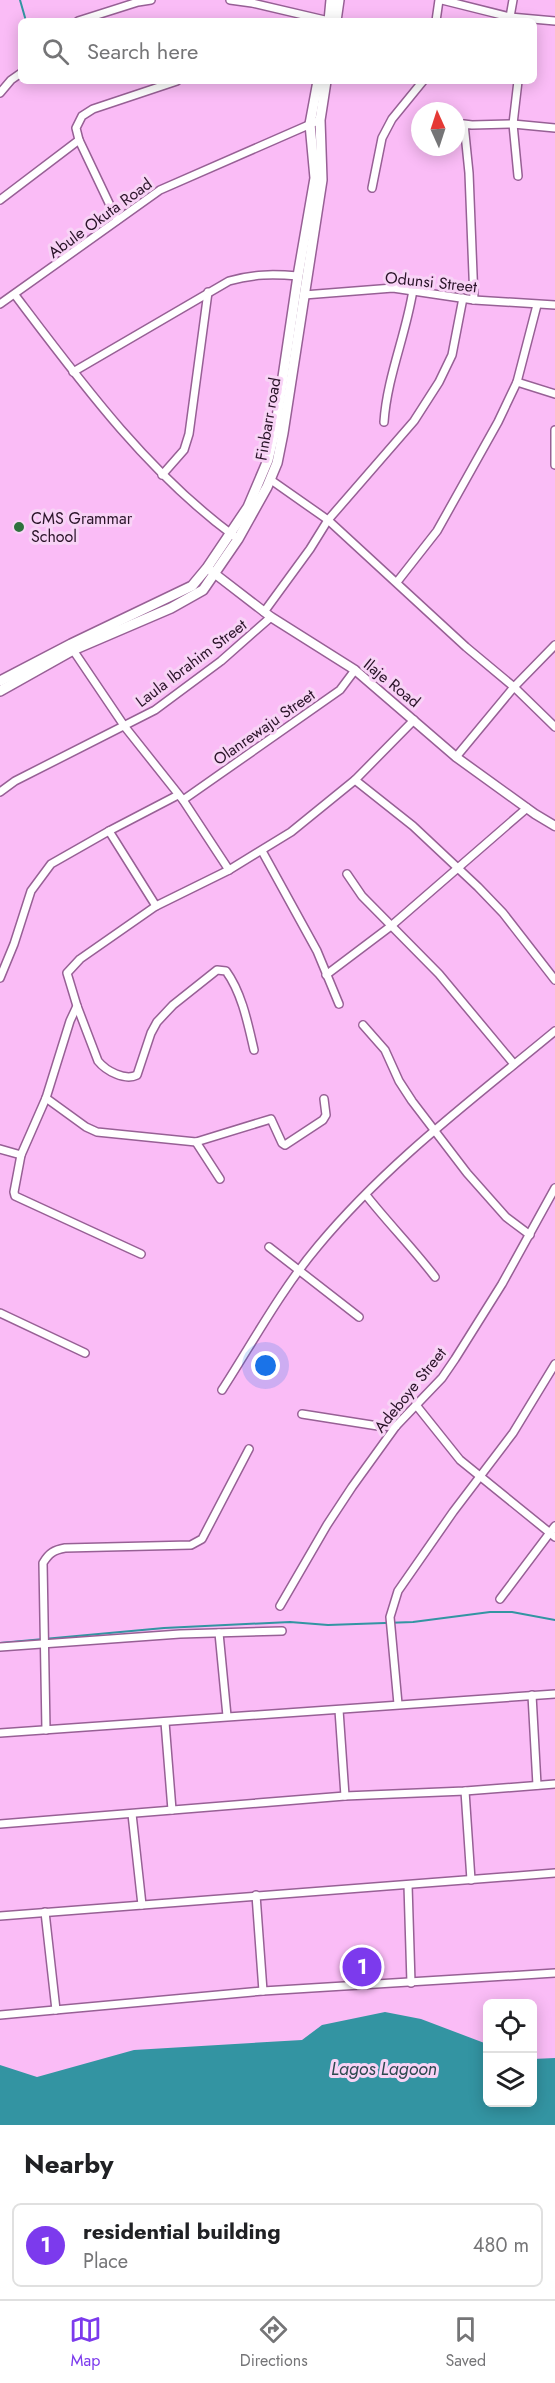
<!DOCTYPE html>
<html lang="en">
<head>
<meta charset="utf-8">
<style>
	:root { --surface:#fff; --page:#f2f2f2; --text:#202124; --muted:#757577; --line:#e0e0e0; --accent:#7c3aed }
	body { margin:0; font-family:Jost,sans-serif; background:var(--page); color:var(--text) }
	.controls { position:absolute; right:18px; bottom:18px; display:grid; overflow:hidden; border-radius:9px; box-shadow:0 3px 15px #0003 }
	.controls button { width:54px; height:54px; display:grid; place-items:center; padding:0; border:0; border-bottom:2px solid var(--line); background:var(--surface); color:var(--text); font:30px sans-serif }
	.compass { position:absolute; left:411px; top:102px; width:54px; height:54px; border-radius:50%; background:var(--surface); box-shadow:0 3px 15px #0003; rotate:357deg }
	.you { position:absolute; left:266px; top:1366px; width:21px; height:21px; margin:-15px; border:4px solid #fff; border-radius:50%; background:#1a73e8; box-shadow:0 0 0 9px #1a73e833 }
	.badge { display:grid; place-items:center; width:39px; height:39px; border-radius:50%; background:var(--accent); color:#fff; font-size:20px; font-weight:700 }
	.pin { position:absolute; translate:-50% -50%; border:3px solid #fff; box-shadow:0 2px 6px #0006 }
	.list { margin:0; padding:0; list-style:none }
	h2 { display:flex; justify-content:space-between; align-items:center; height:78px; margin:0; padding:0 24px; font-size:26px }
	h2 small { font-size:20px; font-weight:400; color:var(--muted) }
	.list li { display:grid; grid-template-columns:39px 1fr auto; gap:18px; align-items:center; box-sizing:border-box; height:84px; margin:0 12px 12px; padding:0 12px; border:2px solid var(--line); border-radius:9px }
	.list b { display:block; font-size:22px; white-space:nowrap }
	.list p { margin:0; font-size:20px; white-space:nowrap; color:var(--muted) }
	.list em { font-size:20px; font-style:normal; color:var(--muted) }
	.icon { flex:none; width:33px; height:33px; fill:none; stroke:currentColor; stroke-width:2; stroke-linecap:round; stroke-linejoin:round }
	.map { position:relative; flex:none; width:555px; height:2125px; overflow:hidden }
	.search { position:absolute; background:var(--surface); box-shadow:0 3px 15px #0003; left:18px; right:18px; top:18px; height:66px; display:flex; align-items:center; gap:15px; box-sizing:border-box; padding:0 21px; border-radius:9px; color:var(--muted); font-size:22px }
	.sheet { height:174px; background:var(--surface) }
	nav { display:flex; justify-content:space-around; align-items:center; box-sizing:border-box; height:84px; border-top:2px solid var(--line); background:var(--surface); font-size:16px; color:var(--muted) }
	nav a { display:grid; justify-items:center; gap:3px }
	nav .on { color:var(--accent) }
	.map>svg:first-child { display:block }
	.water { fill:#3394a2 }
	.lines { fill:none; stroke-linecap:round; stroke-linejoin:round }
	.stream { stroke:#3394a2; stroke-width:2 }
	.minor-casing { stroke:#976095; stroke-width:10 }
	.tertiary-casing { stroke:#976095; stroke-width:11 }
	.secondary-casing { stroke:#976095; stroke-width:12 }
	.minor { stroke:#fff; stroke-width:7 }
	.tertiary { stroke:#fff; stroke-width:8 }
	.secondary { stroke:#fff; stroke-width:9 }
	.poi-dot { fill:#2d713d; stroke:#f8d3f6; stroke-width:2 }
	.labels { text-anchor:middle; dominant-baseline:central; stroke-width:6; stroke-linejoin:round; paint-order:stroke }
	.street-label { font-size:16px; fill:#291328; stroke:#f8d3f6 }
	.poi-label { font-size:16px; fill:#291328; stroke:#f8d3f6; text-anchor:start }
	.water-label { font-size:18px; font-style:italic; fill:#2d4a4f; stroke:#f8d3f6 }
</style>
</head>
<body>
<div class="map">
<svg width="555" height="2125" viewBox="0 0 555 2125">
	<rect width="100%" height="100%" fill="#fabcf6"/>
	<!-- water -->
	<path class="water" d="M385,2012L421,2019L487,2044L488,2102H532L533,2059L555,2058V2125H0V2065L37,2077L134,2050L302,2040L322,2025Z"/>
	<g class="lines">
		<!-- stream -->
		<g class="stream">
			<path d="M20,0L26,21"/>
			<path d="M0,1643L164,1628L290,1622L328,1625L413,1622L490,1612H512L555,1620"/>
		</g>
		<defs>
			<g id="minor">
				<path d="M230,0L252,3L329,21"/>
				<path d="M442,0L510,17L555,21"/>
				<path d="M510,17L513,0"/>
				<path d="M78,21L138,2L151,0"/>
				<path d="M436,21L439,0"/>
				<path d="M0,93L11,80L21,73"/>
				<path d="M79,140L117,220"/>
				<path d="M518,176L513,124L518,81"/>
				<path d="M372,188L382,138L392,119L423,81"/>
				<path d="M0,200L79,140L76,128L82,116L93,109L177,81"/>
				<path d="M15,295C80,381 146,471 234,536"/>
				<path d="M304,295L393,288L474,300L555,305"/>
				<path d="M474,300L469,173L464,124L472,125L513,124L555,128"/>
				<path d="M0,304L160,190L320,120"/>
				<path d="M73,372L229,281C253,274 273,274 298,276"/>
				<path d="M517,382L555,394"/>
				<path d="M384,422C387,377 406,335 413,290"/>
				<path d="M555,430V465"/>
				<path d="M162,475L184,450L189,434L208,292"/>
				<path d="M271,480L328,520L466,647L514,687L555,727"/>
				<path d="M397,582L437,531L498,422L517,382L537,305"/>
				<path d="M264,612L310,549L328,520L414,421L439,382L452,355L463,298"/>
				<path d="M73,650L125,727L183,800L229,870"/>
				<path d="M456,757L514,687L555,645"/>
				<path d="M355,780L413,826L478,887L503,913L555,980"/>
				<path d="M0,792L15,781L155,710L221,661L271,617"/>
				<path d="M183,800L340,690L355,670"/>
				<path d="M109,831L156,906"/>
				<path d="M262,851L317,951L339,1004"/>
				<path d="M347,874L362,896L439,974L514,1064"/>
				<path d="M326,975L391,926L527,808"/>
				<path d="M0,978L14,944L31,891L51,864L109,831L178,795"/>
				<path d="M77,1006L70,1021L46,1098L21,1155L14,1192L15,1196L141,1254"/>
				<path d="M363,1025L385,1050L399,1081L412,1101L467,1173L506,1217L530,1235"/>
				<path d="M254,1050C248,1024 242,993 226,971L217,970L173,1005L157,1022L151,1033L137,1075C125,1081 106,1071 98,1061L77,1006L67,973L80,959L156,906L229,870L291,832L355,780L414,720"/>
				<path d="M46,1098L86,1127L97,1132L196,1142L271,1119L282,1143L285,1145L323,1120L326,1115L324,1099"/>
				<path d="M196,1142L220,1179"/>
				<path d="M0,1149L21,1155"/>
				<path d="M366,1195C388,1223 413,1248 435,1277"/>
				<path d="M269,1247L359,1317"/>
				<path d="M0,1313L85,1353"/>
				<path d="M222,1390C253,1342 281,1290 318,1246C387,1163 473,1099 555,1031"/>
				<path d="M416,1405L460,1460L555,1537"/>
				<path d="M302,1414L378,1426H396"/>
				<path d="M500,1599L555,1526"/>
				<path d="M280,1606L327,1525L352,1487L396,1426L442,1378L455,1359L502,1284L555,1188"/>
				<path d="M219,1633L227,1716"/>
				<path d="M0,1647L180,1634L282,1631"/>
				<path d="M532,1695L537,1785"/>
				<path d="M398,1704L390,1617L398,1591L453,1512L513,1433L555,1364"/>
				<path d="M339,1710L345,1796"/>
				<path d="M165,1722L172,1810"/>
				<path d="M46,1730L43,1563C49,1553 54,1550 65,1548L191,1545L202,1539L249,1449"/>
				<path d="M0,1733L555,1694"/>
				<path d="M465,1791L471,1880"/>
				<path d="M132,1814L142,1905"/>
				<path d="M0,1824L345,1796L465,1791L555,1784"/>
				<path d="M408,1885L411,1983"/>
				<path d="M256,1895L263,1991"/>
				<path d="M45,1912L56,2010"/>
				<path d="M0,1916L555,1873"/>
				<path d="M0,2015L263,1991L555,1973"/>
			</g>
			<path id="tertiary" d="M210,570L271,617L355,670L456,757L535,814L555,826"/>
			<g id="secondary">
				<path d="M329,21L331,0"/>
				<path d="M336,21L339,0"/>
				<path d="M0,681L71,644L192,586L207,568L248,507L268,460L275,431L298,276L315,178L310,124L318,81"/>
				<path d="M0,691L73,650L171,608L203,590L238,539L267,487L277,463L283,433L322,180L320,120L326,81"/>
			</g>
		</defs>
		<!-- minor casing -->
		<use href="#minor" class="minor-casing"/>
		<!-- tertiary casing -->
		<use href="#tertiary" class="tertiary-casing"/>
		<!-- secondary casing -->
		<use href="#secondary" class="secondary-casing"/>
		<!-- minor -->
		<use href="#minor" class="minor"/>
		<!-- tertiary -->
		<use href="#tertiary" class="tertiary"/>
		<!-- secondary -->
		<use href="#secondary" class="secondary"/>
	</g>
	<!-- markers -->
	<circle class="poi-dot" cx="19" cy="527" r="6"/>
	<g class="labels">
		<!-- street labels -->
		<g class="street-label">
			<text transform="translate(100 218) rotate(-36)">Abule Okuta Road</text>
			<text transform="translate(431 282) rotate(6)">Odunsi Street</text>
			<text transform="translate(268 419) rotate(-80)">Finbarr road</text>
			<text transform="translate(191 663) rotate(-37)">Laula Ibrahim Street</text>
			<text transform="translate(392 683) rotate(39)">Ilaje Road</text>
			<text transform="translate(264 727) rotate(-35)">Olanrewaju Street</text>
			<text transform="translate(410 1390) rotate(-51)">Adeboye Street</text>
		</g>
		<!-- poi labels -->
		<g class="poi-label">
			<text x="31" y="518">CMS Grammar<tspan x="31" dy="18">School</tspan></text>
		</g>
		<!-- water labels -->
		<g class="water-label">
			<text x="384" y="2069">Lagos Lagoon</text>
		</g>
	</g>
</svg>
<div class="controls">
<button><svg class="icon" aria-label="locate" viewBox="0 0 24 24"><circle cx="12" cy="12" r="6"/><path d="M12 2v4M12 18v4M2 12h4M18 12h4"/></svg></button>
<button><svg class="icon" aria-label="layers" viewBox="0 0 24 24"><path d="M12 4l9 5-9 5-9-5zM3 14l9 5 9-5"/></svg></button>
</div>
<svg class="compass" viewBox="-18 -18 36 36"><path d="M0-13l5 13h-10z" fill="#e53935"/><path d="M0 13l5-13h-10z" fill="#757577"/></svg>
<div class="you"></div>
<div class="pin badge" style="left:362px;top:1967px">1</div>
<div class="search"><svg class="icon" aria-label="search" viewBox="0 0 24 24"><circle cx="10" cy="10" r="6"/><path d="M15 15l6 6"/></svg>Search here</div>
</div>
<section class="sheet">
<h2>Nearby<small></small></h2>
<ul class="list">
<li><span class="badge">1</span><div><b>residential building</b><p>Place</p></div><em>480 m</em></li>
</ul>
</section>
<nav>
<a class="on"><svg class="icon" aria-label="map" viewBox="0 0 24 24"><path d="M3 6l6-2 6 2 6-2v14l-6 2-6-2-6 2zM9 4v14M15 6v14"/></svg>Map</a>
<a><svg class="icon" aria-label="directions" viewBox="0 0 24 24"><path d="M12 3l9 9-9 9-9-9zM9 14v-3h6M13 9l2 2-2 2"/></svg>Directions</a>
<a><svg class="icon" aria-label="saved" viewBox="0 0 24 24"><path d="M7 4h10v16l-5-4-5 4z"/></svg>Saved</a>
</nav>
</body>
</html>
